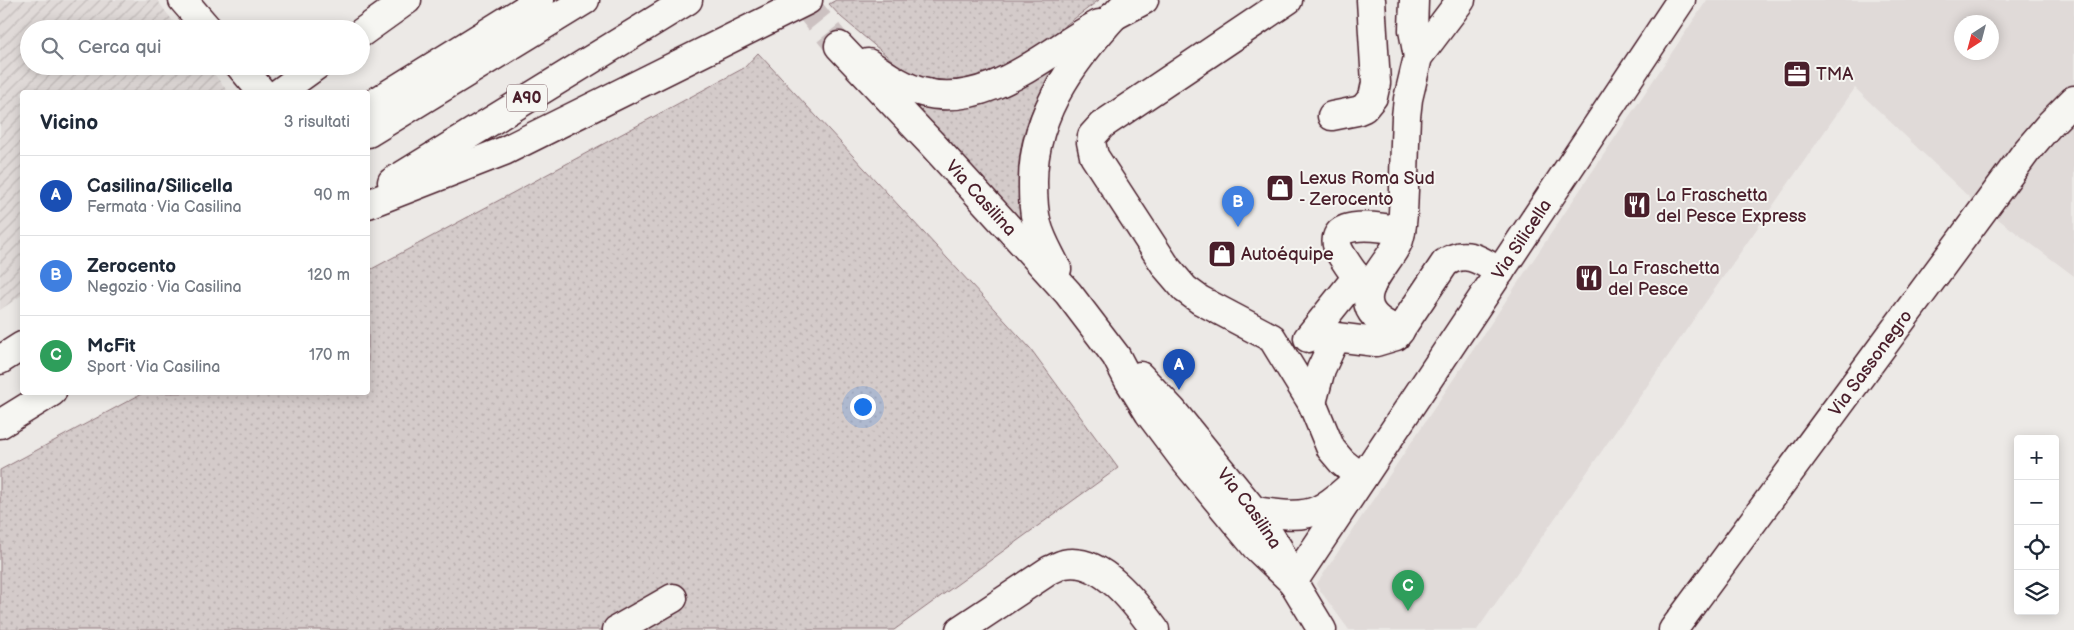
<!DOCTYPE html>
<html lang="it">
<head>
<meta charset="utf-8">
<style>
	:root { --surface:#fff; --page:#f6f6f7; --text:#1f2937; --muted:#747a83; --line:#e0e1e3; --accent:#b45309 }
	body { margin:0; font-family:"Balsamiq Sans",sans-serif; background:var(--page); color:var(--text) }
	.controls { position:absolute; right:15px; bottom:15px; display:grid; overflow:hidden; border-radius:5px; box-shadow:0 2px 12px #0003 }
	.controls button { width:45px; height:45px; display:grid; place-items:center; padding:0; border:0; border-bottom:1px solid var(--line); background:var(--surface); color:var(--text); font:25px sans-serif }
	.compass { position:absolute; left:1954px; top:15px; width:45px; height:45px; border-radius:50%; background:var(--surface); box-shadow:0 2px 12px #0003; rotate:216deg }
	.you { position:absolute; left:862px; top:406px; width:18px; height:18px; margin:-12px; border:4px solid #fff; border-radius:50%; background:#1a73e8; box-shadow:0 0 0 8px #1a73e833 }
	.badge { display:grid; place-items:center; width:32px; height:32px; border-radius:50%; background:var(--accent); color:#fff; font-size:16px; font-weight:700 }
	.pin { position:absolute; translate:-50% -41px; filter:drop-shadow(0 1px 2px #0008) }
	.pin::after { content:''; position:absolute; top:26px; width:18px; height:15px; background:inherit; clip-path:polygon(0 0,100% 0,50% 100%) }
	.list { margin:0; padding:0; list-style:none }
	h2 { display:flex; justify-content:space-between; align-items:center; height:65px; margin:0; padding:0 20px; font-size:21px }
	h2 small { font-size:16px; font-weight:400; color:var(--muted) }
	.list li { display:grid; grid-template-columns:32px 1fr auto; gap:15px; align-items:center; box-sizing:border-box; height:80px; padding:0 20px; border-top:1px solid var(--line) }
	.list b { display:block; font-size:19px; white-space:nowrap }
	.list p { margin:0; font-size:16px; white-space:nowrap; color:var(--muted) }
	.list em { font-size:16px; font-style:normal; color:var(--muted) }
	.icon { flex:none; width:28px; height:28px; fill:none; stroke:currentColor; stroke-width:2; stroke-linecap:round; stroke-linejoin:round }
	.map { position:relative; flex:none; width:2074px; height:630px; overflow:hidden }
	.search { position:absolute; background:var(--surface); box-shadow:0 2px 12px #0003; left:20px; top:20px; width:350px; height:55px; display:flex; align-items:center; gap:12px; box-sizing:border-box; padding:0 18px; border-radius:28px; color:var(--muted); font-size:19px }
	.panel { position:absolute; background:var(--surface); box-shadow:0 2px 12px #0003; left:20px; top:90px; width:350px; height:305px; border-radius:5px }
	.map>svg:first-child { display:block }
	.built { fill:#e0dad8; fill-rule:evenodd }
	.industrial { fill:url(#industrial-furrows) }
	.grass { fill:url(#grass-dots); stroke:#8f757a }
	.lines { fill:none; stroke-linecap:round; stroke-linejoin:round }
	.major-tunnel { stroke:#ccc1c1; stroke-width:28; stroke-dasharray:28 14; stroke-linecap:butt }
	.minor-casing { stroke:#4a1f2b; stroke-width:31 }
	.major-casing { stroke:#4a1f2b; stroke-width:31 }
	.highway-casing { stroke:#4a1f2b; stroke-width:31 }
	.minor { stroke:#f6f6f2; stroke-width:28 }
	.major { stroke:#f6f6f2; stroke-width:28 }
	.highway { stroke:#f6f6f2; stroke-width:28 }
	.labels { text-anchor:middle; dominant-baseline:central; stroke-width:4; stroke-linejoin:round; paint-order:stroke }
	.shield { fill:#f6f6f2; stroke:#7e6067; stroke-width:1 }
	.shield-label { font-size:16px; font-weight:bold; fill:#4a1f2b }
	.poi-label { font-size:18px; fill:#4a1f2b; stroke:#f6f6f2; text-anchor:start }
	.street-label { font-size:18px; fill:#4a1f2b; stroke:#f6f6f2 }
</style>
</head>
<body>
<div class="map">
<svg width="2074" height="630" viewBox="0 0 2074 630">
	<defs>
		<pattern id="industrial-furrows" width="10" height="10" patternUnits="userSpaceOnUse" patternTransform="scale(1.25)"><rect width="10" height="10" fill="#e0dad8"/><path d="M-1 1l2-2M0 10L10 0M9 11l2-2" fill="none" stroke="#c2bbba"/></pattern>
		<pattern id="grass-dots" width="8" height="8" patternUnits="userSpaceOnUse" patternTransform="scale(1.25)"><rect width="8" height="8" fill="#d4cbca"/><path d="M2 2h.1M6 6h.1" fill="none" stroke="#b8aeae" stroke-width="1.8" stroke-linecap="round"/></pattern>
	</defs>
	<rect width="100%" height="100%" fill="#ece9e6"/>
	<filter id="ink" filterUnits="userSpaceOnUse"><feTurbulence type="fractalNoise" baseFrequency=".02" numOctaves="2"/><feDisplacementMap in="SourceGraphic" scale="10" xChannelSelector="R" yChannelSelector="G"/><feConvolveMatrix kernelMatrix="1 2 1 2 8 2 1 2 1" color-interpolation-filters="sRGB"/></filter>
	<g filter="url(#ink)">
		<!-- built -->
		<path class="built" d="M1707,0H2074V276L1970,198L1855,88L1477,630H1349L1316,585ZM1962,22H1992V52H1962Z"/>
		<!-- industrial -->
		<path class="industrial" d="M0,0H157L179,29H29V66H208L228,92H22V295L0,310Z"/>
		<!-- grass -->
		<g class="grass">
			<path d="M836,0H1099L1002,73L963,85L913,78L841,17L829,4Z"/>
			<path d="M758,53L1030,348L1118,468L894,630H0V470L143,393L368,392V271L744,68Z"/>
			<path d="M1054,67C1019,129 1010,164 1026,234L908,98Z"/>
		</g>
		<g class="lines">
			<!-- major-tunnel -->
			<path class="major-tunnel" d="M802,0L839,46"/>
			<defs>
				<g id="minor">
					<path d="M183,0L208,29"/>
					<path d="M1288,0L1102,125L1092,136L1091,142L1094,156L1167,268L1185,289L1200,300L1272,338L1312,403L1331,449L1342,462L1362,478"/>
					<path d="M1414,0L1413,30L1418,57"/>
					<path d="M361,33L407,0"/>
					<path d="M240,66L262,92"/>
					<path d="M280,92L316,66"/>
					<path d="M1332,116L1357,111L1364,108L1373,97L1376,83L1371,0"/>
					<path d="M1371,286C1356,278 1353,273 1344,259C1315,217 1378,226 1401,231"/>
					<path d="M1400,331C1387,326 1369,317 1368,301C1366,281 1392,259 1399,240C1404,224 1403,206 1404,190C1404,166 1405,141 1406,117L1408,99L1418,57L1461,0"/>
					<path d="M1308,338L1356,278"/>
					<path d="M1312,403L1321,369L1336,337L1376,342L1396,336L1445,263C1465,248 1482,261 1500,272"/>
					<path d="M1254,511C1273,513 1299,519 1318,510C1329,505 1338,497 1347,489"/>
					<path id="s1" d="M1293,582L1681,0"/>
					<path d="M617,630L673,598"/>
					<path d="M960,630L1050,570C1055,568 1060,565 1064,564C1101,556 1137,605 1155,630"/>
					<path id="s2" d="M1673,630L2026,152L2050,124L2074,100"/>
				</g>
				<g id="major">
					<path id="s3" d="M839,46L932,144L1068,293L1116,356L1128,379L1149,413L1185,461L1256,547L1293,582"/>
					<path d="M868,63C885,74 902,87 922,92C987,110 1046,52 1099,24"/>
					<path d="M1057,269C1050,254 1041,240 1037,224C1033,210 1033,196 1033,182C1033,108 1080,52 1128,1"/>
					<path id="s4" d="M1140,376L1172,410L1254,511L1278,548L1293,582L1322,630"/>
				</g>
				<g id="highway">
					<path d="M1112,17L1144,0"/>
					<path d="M368,107L540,0"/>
					<path d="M368,133L585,0"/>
					<path d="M392,182L688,0"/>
					<path d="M368,204L504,151L808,0"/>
					<path d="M0,360L22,346"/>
					<path d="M0,424L52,392"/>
				</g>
			</defs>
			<!-- minor casing -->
			<use href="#minor" class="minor-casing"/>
			<!-- major casing -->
			<use href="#major" class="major-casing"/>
			<!-- highway casing -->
			<use href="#highway" class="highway-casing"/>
			<!-- minor -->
			<use href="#minor" class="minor"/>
			<!-- major -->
			<use href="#major" class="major"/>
			<!-- highway -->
			<use href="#highway" class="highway"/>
		</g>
	</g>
	<!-- icons -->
	<defs>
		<symbol id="office-square" viewBox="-11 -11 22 22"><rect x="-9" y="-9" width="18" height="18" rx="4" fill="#4a1f2b" stroke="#f6f6f2"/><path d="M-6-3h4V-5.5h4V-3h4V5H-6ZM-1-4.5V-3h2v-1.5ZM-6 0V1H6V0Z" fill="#fff"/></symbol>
		<symbol id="shop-square" viewBox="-11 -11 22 22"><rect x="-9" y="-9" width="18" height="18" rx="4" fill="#4a1f2b" stroke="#f6f6f2"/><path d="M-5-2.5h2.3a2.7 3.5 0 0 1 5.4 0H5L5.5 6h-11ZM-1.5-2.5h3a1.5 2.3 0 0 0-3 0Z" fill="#fff"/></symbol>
		<symbol id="restaurant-square" viewBox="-11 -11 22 22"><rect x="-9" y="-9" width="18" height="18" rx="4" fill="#4a1f2b" stroke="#f6f6f2"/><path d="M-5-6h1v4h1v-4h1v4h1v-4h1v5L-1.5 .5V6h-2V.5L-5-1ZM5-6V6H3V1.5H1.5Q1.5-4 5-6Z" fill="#fff"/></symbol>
	</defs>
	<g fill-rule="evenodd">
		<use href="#office-square" x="1781" y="58" width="32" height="32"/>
		<use href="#shop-square" x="1264" y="172" width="32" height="32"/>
		<use href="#restaurant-square" x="1621" y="189" width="32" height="32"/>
		<use href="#shop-square" x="1206" y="238" width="32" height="32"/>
		<use href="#restaurant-square" x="1573" y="262" width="32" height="32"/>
	</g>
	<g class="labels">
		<!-- shield labels -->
		<rect class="shield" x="507" y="84.5" width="40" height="27" rx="4"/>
		<g class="shield-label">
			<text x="527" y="98">A90</text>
		</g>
		<!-- poi labels -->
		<g class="poi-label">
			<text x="1816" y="74">TMA</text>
			<text x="1299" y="178">Lexus Roma Sud<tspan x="1299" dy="21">- Zerocento</tspan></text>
			<text x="1656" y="195">La Fraschetta<tspan x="1656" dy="21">del Pesce Express</tspan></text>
			<text x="1241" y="254">Autoéquipe</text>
			<text x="1608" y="268">La Fraschetta<tspan x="1608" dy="21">del Pesce</tspan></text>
		</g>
		<!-- street labels -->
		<g class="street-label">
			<text stroke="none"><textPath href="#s3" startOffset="208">Via Casilina</textPath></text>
			<text stroke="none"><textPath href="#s1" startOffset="412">Via Silicella</textPath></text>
			<text stroke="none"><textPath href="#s2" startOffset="332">Via Sassonegro</textPath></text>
			<text stroke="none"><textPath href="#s4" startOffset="172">Via Casilina</textPath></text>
		</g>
	</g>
</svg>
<div class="controls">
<button>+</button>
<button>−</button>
<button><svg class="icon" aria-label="locate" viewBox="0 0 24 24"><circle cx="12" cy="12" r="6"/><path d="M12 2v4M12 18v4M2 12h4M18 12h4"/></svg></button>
<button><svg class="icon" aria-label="layers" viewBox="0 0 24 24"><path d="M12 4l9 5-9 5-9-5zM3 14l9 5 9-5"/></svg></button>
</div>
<svg class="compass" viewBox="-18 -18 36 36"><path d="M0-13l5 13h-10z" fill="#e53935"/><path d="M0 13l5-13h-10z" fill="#747a83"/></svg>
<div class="you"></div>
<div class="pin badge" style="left:1179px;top:390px;background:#1a4fb4">A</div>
<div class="pin badge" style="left:1238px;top:227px;background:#3f7fe0">B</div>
<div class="pin badge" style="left:1408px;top:611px;background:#2e9e5b">C</div>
<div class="search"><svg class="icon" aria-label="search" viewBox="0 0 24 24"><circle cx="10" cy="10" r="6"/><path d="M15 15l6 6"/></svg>Cerca qui</div>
<section class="panel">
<h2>Vicino<small>3 risultati</small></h2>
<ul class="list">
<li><span class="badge" style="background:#1a4fb4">A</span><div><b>Casilina/Silicella</b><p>Fermata · Via Casilina</p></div><em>90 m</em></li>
<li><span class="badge" style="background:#3f7fe0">B</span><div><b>Zerocento</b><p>Negozio · Via Casilina</p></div><em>120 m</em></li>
<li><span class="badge" style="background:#2e9e5b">C</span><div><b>McFit</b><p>Sport · Via Casilina</p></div><em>170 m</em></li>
</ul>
</section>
</div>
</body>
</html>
